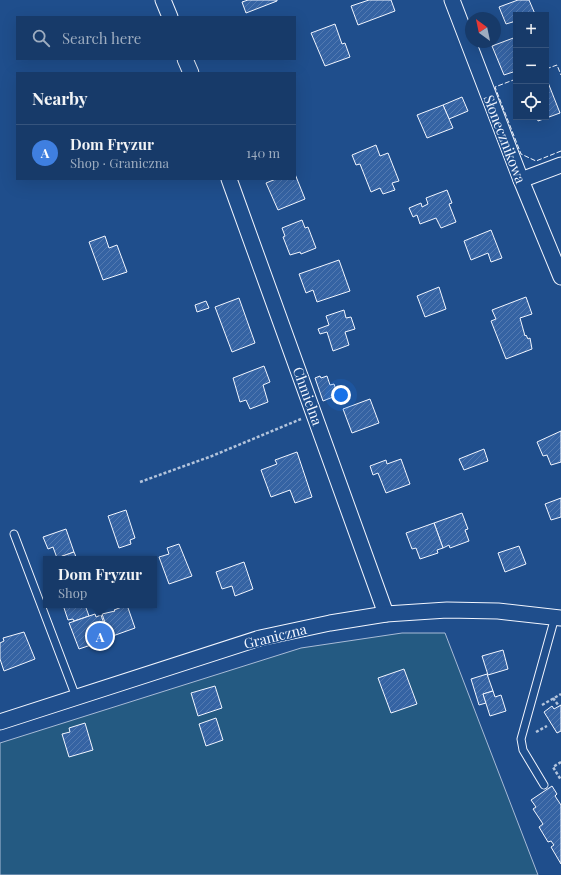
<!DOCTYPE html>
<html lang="en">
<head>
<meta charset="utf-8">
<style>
	:root { --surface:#173a69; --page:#20416f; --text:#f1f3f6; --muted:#9eadc0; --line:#36547d; --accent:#8abfa5 }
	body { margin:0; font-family:"Playfair Display",serif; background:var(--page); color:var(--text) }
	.controls { position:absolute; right:12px; top:12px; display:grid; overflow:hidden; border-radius:0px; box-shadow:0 4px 16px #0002 }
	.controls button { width:36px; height:36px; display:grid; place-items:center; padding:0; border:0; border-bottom:1px solid var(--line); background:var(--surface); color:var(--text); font:20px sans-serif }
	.compass { position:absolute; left:465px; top:12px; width:36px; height:36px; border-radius:50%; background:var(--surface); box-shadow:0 4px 16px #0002; rotate:327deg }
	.you { position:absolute; left:341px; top:395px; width:14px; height:14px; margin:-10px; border:3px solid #fff; border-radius:50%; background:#1a73e8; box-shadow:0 0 0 6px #1a73e833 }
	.badge { display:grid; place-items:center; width:26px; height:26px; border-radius:50%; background:var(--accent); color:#fff; font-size:13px; font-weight:700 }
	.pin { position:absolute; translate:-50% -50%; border:2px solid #fff; box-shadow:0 1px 4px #0006 }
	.popup { position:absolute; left:43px; top:556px; width:114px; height:52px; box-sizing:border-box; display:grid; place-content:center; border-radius:0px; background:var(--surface); filter:drop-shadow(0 1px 3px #0005); font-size:13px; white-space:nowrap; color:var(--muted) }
	.popup b { font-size:15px; color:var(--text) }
	.popup::after { content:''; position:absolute; left:50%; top:100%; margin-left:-8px; border:8px solid transparent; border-top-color:var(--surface) }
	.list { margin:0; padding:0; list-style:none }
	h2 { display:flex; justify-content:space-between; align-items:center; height:52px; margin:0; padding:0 16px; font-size:17px }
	h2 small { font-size:13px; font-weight:400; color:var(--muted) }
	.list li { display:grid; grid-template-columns:26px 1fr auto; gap:12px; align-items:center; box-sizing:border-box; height:56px; padding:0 16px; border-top:1px solid var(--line) }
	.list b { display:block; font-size:15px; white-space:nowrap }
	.list p { margin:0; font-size:13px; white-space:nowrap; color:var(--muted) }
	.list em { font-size:13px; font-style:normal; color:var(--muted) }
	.icon { flex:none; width:22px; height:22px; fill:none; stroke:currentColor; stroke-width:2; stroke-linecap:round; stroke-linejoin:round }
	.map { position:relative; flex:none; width:561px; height:875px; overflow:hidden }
	.search { position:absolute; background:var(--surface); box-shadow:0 4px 16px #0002; left:16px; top:16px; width:280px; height:44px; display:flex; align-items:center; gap:10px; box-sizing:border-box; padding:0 14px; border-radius:0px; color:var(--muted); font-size:15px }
	.panel { position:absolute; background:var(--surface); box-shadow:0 4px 16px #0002; left:16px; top:72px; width:280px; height:108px; border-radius:0px }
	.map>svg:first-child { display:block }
	.garden { fill:#245a82; stroke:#a8bbd7 }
	.building { fill:url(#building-hatch); stroke:#f2f6ff }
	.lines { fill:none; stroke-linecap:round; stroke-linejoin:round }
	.lane-casing { stroke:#f2f6ff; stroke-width:9 }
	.street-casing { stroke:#f2f6ff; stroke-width:17 }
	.path { stroke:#b3c4dc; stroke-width:2.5; stroke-dasharray:3 2; stroke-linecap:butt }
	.lane { stroke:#1f4e8c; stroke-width:7 }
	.street { stroke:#1f4e8c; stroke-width:15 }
	.fence { stroke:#f2f6ff; stroke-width:1; stroke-dasharray:5 2; stroke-linecap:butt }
	.labels { text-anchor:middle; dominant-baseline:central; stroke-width:3; stroke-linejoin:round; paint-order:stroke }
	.street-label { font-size:14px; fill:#f2f6ff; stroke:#1f4e8c }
</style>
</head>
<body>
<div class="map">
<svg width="561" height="875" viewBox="0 0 561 875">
	<defs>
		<pattern id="building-hatch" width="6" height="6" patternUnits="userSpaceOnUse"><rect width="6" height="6" fill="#3563a3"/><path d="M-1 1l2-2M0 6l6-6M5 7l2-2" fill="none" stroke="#537ab1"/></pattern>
	</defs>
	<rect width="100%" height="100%" fill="#1f4e8c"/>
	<!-- garden -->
	<path class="garden" d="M402,633H445L538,875H0V743L301,648Z"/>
	<!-- building -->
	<g class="building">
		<path d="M248,0H277V1L246,13L242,2Z"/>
		<path d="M369,0H391L395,11L358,25L351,6Z"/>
		<path d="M518,0H529L535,14L516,15V21L506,24L499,7Z"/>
		<path d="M335,24L342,44L345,43L350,57L325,66L311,33Z"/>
		<path d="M516,37V71L504,75L492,46Z"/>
		<path d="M546,80H547L560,113L538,121L537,117H546Z"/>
		<path d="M462,97L468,111L449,119L443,105Z"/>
		<path d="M443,105L453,128L427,138L417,115Z"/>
		<path d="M376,145L380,156L388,153L399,181L392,183L395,190L383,194L380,188L371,192L360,164L356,165L352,155Z"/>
		<path d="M295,174L305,199L278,210L266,183L276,179H295Z"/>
		<path d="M447,190L452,203L449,204L456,222L441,228L436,218L420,224L417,215L413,217L409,208L421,203L422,207L428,204L426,198Z"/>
		<path d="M302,220L305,228L308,227L316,248L301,254L300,252L290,255L283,237L285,236L282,228Z"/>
		<path d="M491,230L502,258L491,262L488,253L471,260L464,241Z"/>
		<path d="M105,236L109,248L117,245L127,272L103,280L89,242Z"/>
		<path d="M339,260L350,291L317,302L313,290L306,293L299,274Z"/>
		<path d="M439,287L446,309L425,317L417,296Z"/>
		<path d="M526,297L532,314L520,318L525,336L526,335L528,339L530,338L532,349L506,359L491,321L496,319L492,310Z"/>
		<path d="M239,298L255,343L232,352L215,307Z"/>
		<path d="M206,301L209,308L197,312L195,305Z"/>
		<path d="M344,310L346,318L351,317L355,329L345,332L349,345L333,351L327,332L320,334L318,329L329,325L326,316Z"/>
		<path d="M264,366L270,382L263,385L268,402L250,409L246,400L240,402L233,378Z"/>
		<path d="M320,376L321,378L327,376L330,385L334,384L338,395L323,401L315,378Z"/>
		<path d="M370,399L379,423L352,433L343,409Z"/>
		<path d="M561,431V462L551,465L547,455L543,456L537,442Z"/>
		<path d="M484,449L488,461L464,470L459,459Z"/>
		<path d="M297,452L312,497L295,503L290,490L271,497L261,470L277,464L275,460Z"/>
		<path d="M401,459L410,484L386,493L378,473L373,475L370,466L386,460L387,464Z"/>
		<path d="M561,498V517L551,520L545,504Z"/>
		<path d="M126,510L135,538L130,540L131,544L119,548L108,516Z"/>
		<path d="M462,513L468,529L465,530L469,541L450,548L449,545L443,548L434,523Z"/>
		<path d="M434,523L443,548L437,550L438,553L420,559L416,548L412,549L406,533Z"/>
		<path d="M66,529L74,552L57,558L53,547L48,549L43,537Z"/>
		<path d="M179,544L192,576L169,584L159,557L169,554L167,548Z"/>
		<path d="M519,546L526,564L505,572L498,553Z"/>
		<path d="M74,552L77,559H58L57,558Z"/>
		<path d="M244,562L253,589L235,596L232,586L222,589L216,572Z"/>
		<path d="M63,605H85L89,616L74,621L73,619L68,620Z"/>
		<path d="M127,605L135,628L110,637L102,614L115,611L114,610Z"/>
		<path d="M95,614L96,617L101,615L109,638L95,646L94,642L90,644L91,645L79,649L69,623Z"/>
		<path d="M24,632L35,659L4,671L0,659V643L4,641L3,638Z"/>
		<path d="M503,650L508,669L488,675L482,656Z"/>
		<path d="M404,669L417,704L391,713L378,678Z"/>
		<path d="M487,674L493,691L483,694L486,703L479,705L471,679Z"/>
		<path d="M215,686L222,708L198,716L191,693Z"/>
		<path d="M493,691L495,697L501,695L506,711L490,716L483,694Z"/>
		<path d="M561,705V731L557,733L544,712L552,706L554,709Z"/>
		<path d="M216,718L223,740L206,746L199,724Z"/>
		<path d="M85,723L93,750L69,757L62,734L70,732L69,728Z"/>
		<path d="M552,786L557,794L555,796L561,805V864L551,847L554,845L551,841L548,842L539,827L543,824L533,809L536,807L531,800Z"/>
	</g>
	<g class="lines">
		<defs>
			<g id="lane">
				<path d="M14,534L76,697"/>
				<path d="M544,785L523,750L521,739L555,617"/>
			</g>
			<g id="street">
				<path d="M163,0L170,17"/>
				<path d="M452,0L521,180L561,277"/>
				<path d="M185,59L191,73"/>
				<path d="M229,179L386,614"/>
				<path d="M521,180L561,165"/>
				<path d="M0,722L260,638L330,623L386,614L447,610L498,611L561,618"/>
			</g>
		</defs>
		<!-- lane casing -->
		<use href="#lane" class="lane-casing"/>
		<!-- street casing -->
		<use href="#street" class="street-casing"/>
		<!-- path -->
		<g class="path">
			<path d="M140,482L212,456L301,419"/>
			<path d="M553,698L559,706"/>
			<path d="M542,705L561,694"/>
			<path d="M536,732L547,726"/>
			<path d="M561,762L553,767L561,780"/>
		</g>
		<!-- lane -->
		<use href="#lane" class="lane"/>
		<!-- street -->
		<use href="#street" class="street"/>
		<!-- fence -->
		<g class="fence">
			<path d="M546,69L557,65L561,75"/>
			<path d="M516,79L495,87L521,154L536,161L561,151"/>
		</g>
	</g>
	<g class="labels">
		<!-- street labels -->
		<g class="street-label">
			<text transform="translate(505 139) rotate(69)">Słonecznikowa</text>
			<text transform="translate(308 396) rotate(70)">Chmielna</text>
			<text transform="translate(275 636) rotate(-14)">Graniczna</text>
		</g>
	</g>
</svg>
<div class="controls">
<button>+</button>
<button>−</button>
<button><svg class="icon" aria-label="locate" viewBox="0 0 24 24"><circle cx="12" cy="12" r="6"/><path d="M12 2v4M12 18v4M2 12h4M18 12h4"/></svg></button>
</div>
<svg class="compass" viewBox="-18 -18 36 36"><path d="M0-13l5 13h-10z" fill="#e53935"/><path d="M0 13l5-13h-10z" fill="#9eadc0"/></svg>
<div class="you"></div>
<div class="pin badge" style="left:100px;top:636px;background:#3f7fe0">A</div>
<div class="popup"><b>Dom Fryzur</b>Shop</div>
<div class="search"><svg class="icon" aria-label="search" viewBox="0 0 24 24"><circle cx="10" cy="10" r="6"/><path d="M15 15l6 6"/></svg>Search here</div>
<section class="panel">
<h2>Nearby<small></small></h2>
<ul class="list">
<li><span class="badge" style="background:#3f7fe0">A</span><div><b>Dom Fryzur</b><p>Shop · Graniczna</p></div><em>140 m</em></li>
</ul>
</section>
</div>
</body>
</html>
